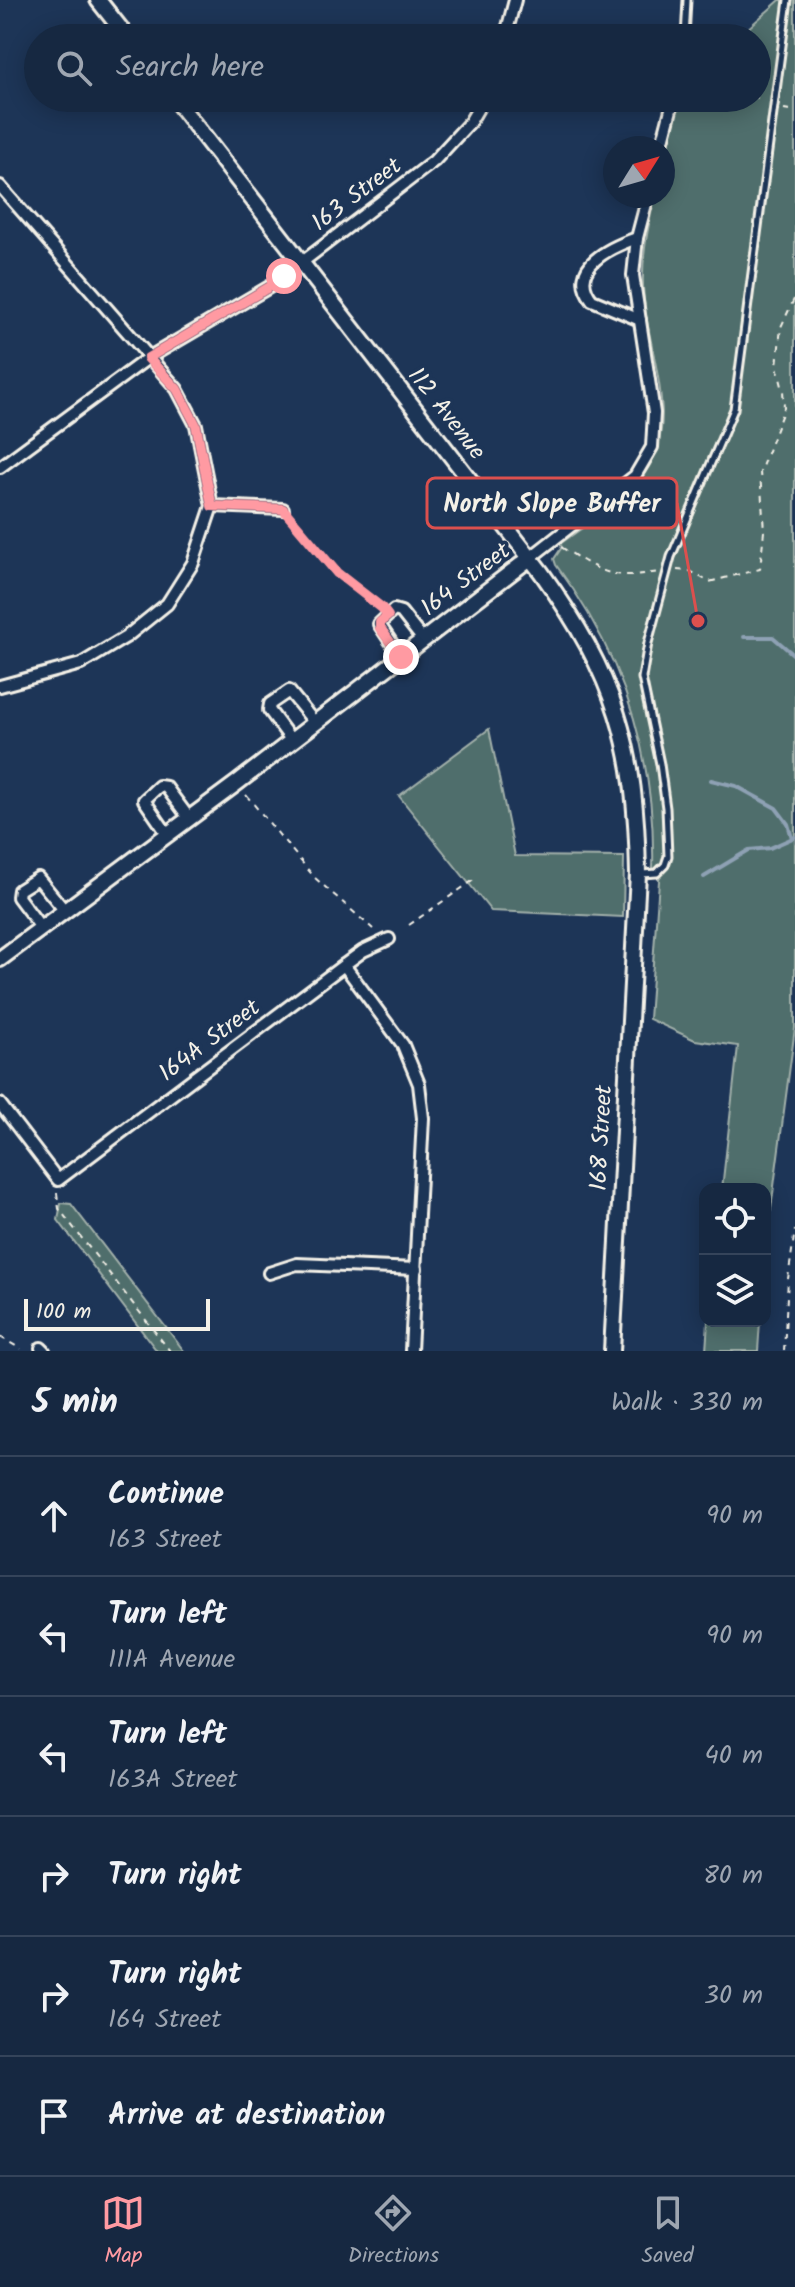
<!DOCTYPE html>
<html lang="en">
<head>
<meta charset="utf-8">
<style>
	:root { --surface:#162841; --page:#23344c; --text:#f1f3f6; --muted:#9ea6b1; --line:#35445a; --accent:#ff9aa2 }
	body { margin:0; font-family:Kalam,sans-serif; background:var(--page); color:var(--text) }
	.controls { position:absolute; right:24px; bottom:24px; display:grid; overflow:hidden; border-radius:16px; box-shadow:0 4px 20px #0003 }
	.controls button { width:72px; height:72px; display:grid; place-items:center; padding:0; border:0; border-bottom:2px solid var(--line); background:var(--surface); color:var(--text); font:40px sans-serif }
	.compass { position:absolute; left:603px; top:136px; width:72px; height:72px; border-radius:50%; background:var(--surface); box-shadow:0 4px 20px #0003; rotate:53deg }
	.scale { position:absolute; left:24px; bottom:20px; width:186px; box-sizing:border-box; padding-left:8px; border:4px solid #f4f1e8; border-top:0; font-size:22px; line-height:28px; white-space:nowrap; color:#f4f1e8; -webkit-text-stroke:6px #1d3557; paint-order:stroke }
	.stop { position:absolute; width:24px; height:24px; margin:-18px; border:6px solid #ff9aa2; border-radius:50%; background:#fff }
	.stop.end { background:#ff9aa2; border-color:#fff; box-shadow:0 2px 8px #0008 }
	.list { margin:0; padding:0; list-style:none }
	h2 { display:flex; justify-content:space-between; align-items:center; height:104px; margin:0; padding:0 32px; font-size:34px }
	h2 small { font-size:26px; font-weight:400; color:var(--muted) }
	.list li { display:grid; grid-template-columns:52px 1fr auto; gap:24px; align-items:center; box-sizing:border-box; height:120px; padding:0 32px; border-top:2px solid var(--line) }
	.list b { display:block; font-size:30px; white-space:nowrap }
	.list p { margin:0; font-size:26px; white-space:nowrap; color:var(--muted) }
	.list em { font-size:26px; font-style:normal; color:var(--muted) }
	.icon { flex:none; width:44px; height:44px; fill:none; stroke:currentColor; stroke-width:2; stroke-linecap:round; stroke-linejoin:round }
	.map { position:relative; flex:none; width:795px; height:1351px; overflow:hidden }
	.search { position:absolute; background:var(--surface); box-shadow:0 4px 20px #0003; left:24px; right:24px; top:24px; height:88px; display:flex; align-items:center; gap:20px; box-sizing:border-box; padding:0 28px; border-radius:44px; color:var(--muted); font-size:30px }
	.sheet { height:824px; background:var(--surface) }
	nav { display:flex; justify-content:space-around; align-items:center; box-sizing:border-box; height:112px; border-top:2px solid var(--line); background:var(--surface); font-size:22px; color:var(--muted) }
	nav a { display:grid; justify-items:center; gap:4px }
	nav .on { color:var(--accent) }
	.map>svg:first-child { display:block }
	.green { fill:#4f6e6c; stroke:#a2b0aa; stroke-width:2 }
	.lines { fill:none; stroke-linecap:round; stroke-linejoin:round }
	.stream { stroke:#8ea1b4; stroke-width:4 }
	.lane-casing { stroke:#f4f1e8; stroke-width:11 }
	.street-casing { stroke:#f4f1e8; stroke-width:16 }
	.secondary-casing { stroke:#f4f1e8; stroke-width:20 }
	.path { stroke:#f4f1e8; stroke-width:2; stroke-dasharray:6 6; stroke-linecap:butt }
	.lane { stroke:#1d3557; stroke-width:5 }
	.street { stroke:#1d3557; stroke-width:10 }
	.secondary { stroke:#1d3557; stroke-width:14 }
	.route { stroke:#ff9aa2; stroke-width:10 }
	.labels { text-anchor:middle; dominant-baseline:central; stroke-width:7; stroke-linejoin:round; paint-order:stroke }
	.street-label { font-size:24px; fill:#f4f1e8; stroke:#1d3557 }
	.leader { fill:none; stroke:#dc504e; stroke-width:3 }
	.callout-dot { fill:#dc504e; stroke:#1d3557; stroke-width:3 }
	.callout { fill:#1d3557; stroke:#dc504e; stroke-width:3 }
	.callout-label { font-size:26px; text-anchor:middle; font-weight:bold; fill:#f4f1e8 }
</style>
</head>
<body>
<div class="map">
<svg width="795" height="1351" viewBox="0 0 795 1351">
	<rect width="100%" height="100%" fill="#1d3557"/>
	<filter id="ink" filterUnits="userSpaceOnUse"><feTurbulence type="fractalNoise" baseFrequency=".0125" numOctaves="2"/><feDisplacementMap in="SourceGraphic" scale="16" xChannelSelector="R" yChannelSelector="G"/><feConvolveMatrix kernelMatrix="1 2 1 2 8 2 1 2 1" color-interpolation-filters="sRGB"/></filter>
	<g filter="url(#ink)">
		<!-- green -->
		<g class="green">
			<path d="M780,0H795V1028L765,1254V1189H722L738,1046L695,1040L649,1019L660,867L653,870C656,757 624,656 556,565L554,559L562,547L560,544C588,523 624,502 645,473C681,422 649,355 644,300C640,264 647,231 655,196H663V163L678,101L679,98H757V38H737Z"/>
			<path d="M489,729L515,856L624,857L623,917L491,911L399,796Z"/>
			<path d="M61,1203L71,1204L184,1351H157L58,1220Z"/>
			<path d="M708,1321H760L758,1351H706Z"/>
		</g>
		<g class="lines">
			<!-- stream -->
			<g class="stream">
				<path d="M744,637H773L795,656"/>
				<path d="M711,780L736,786L776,808L788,824L792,838"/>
				<path d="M704,877L749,850L770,848L795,837"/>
			</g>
			<defs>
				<g id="lane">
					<path d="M685,38L687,0"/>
					<path d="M642,874L657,873L665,865L668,856L666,808L660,764L642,678L648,643L671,557L734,409L788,0"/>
				</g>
				<g id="street">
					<path d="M505,38L515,0"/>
					<path d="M661,148L674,98"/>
					<path d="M0,186L177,389L196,425L212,506L193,563L167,604L126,637L81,664L0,686"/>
					<path d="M637,238C611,247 566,267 592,300L640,320"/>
					<path d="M0,467L148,358L271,286L434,161L470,122L484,98"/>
					<path d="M212,506L283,509"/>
					<path d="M530,558L635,476L652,447L654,413L633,275L637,238L648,196"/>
					<path d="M401,657L379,624L394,610L401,612L423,640"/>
					<path d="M292,741L269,710L270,704L289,691L315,723"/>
					<path d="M168,835L144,800L159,786L166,787L189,818"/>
					<path d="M42,929L18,897L19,890L38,878L65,911"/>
					<path d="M344,965L403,1045L419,1084L423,1118L411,1351"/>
					<path d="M0,1104L58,1180L344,965L363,951L389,939"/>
					<path d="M269,1273L297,1264L416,1269"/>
					<path d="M41,1348L44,1351"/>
				</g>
				<g id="secondary">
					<path d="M98,0L128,38"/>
					<path d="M174,98L541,572C616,677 636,745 638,874L612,1351"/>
					<path d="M0,959L237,783L530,558"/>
				</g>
			</defs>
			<!-- lane casing -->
			<use href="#lane" class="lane-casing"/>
			<!-- street casing -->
			<use href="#street" class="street-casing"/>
			<!-- secondary casing -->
			<use href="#secondary" class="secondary-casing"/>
			<!-- path -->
			<g class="path">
				<path d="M784,109L795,111"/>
				<path d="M292,518L337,573L380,607"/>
				<path d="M561,547C602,572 608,580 659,572"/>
				<path d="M677,570L690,571L709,582L760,569L764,531L760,472L784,408L783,390L777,366L781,327L795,297"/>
				<path d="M246,795L315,878L373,929"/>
				<path d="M409,925L478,877"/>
				<path d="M57,1193L59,1209L170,1351"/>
				<path d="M0,1337L21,1349"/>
				<path d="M784,1351L788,1279L795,1230"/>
			</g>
			<!-- lane -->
			<use href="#lane" class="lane"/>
			<!-- street -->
			<use href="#street" class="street"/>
			<!-- secondary -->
			<use href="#secondary" class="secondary"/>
		</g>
	</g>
	<g class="lines" filter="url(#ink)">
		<!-- route -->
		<path class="route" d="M284,276L271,286L148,358L177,389L196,425L212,506L283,509L337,573L382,608L388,616L380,622V628L401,657"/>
	</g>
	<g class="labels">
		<!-- street labels -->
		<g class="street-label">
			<text transform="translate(357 195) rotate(-37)">163 Street</text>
			<text transform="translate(446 414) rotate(52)">112 Avenue</text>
			<text transform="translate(466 580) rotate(-37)">164 Street</text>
			<text transform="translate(210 1041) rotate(-37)">164A Street</text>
			<text transform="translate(602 1138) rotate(-87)">168 Street</text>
		</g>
	</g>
	<!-- callouts -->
	<path class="leader" d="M698 621L677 503"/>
	<circle class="callout-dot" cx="698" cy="621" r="8"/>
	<rect class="callout" x="427" y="478" width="250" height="50" rx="8"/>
	<g class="callout-label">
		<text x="552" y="512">North Slope Buffer</text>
	</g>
</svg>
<div class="controls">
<button><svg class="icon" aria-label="locate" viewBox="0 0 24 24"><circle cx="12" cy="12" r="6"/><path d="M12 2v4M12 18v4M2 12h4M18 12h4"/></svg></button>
<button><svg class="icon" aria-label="layers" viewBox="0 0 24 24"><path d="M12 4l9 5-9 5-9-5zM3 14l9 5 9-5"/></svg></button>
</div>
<svg class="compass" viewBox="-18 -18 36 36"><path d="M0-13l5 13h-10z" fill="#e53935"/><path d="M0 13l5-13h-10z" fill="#9ea6b1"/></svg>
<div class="scale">100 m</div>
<div class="stop" style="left:284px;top:276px"></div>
<div class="stop end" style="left:401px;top:657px"></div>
<div class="search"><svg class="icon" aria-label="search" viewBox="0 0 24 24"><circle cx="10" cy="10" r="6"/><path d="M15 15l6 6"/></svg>Search here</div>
</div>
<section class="sheet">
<h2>5 min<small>Walk · 330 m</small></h2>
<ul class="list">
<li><svg class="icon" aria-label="ahead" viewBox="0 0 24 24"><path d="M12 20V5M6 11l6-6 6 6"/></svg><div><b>Continue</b><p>163 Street</p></div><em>90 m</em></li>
<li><svg class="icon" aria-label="left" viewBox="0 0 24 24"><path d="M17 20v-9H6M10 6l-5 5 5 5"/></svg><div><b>Turn left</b><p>111A Avenue</p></div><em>90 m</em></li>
<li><svg class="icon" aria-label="left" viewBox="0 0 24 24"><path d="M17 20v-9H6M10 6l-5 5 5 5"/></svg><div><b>Turn left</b><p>163A Street</p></div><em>40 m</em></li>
<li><svg class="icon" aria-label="right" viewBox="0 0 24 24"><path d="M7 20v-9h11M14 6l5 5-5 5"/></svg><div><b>Turn right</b></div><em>80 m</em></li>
<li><svg class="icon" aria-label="right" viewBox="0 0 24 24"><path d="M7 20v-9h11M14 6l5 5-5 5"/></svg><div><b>Turn right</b><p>164 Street</p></div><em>30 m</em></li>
<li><svg class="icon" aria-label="arrive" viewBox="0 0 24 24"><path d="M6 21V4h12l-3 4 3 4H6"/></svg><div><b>Arrive at destination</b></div></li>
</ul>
</section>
<nav>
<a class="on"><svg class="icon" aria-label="map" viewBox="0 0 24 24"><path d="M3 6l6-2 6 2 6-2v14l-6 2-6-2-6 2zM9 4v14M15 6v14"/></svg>Map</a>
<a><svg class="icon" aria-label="directions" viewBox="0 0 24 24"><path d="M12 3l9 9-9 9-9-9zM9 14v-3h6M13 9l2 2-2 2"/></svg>Directions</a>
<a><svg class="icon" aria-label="saved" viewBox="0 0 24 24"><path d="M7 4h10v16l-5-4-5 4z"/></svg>Saved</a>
</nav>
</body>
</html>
